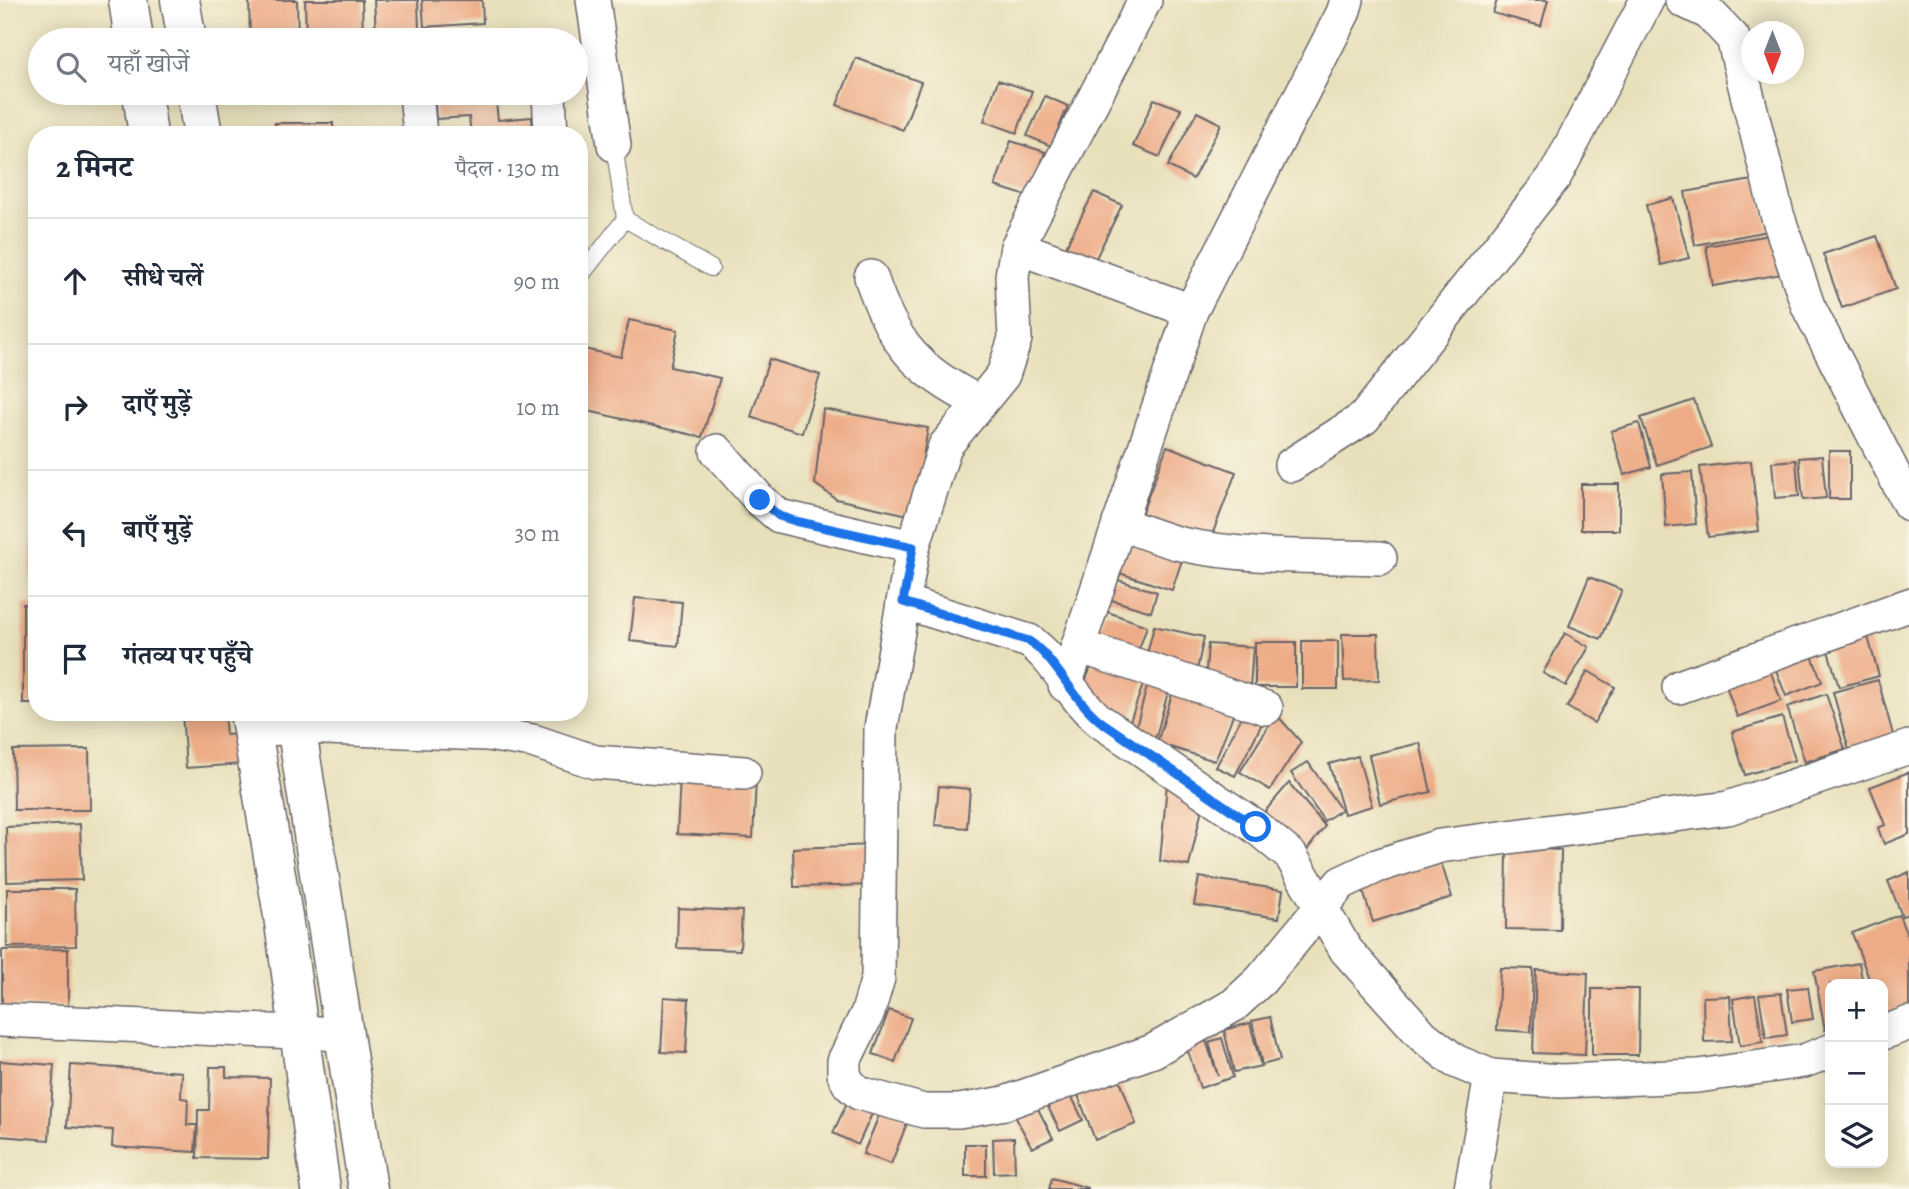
<!DOCTYPE html>
<html lang="hi">
<head>
<meta charset="utf-8">
<style>
	:root { --surface:#fff; --page:#f6f6f7; --text:#1f2937; --muted:#747a83; --line:#e0e1e3 }
	body { margin:0; font-family:Alegreya,"Noto Serif Devanagari",serif; background:var(--page); color:var(--text) }
	.controls { position:absolute; right:21px; bottom:21px; display:grid; overflow:hidden; border-radius:14px; box-shadow:0 4px 18px #0003 }
	.controls button { width:63px; height:63px; display:grid; place-items:center; padding:0; border:0; border-bottom:2px solid var(--line); background:var(--surface); color:var(--text); font:35px sans-serif }
	.compass { position:absolute; left:1741px; top:21px; width:63px; height:63px; border-radius:50%; background:var(--surface); box-shadow:0 4px 18px #0003; rotate:180deg }
	.stop { position:absolute; width:21px; height:21px; margin:-16px; border:5px solid #1a73e8; border-radius:50%; background:#fff }
	.stop.end { background:#1a73e8; border-color:#fff; box-shadow:0 2px 7px #0008 }
	.list { margin:0; padding:0; list-style:none }
	h2 { display:flex; justify-content:space-between; align-items:center; height:91px; margin:0; padding:0 28px; font-size:30px }
	h2 small { font-size:23px; font-weight:400; color:var(--muted) }
	.list li { display:grid; grid-template-columns:46px 1fr auto; gap:21px; align-items:center; box-sizing:border-box; height:126px; padding:0 28px; border-top:2px solid var(--line) }
	.list b { display:block; font-size:26px; white-space:nowrap }
	.list em { font-size:23px; font-style:normal; color:var(--muted) }
	.icon { flex:none; width:38px; height:38px; fill:none; stroke:currentColor; stroke-width:2; stroke-linecap:round; stroke-linejoin:round }
	.map { position:relative; flex:none; width:1909px; height:1189px; overflow:hidden }
	.search { position:absolute; background:var(--surface); box-shadow:0 4px 18px #0003; left:28px; top:28px; width:560px; height:77px; display:flex; align-items:center; gap:18px; box-sizing:border-box; padding:0 24px; border-radius:38px; color:var(--muted); font-size:26px }
	.panel { position:absolute; background:var(--surface); box-shadow:0 4px 18px #0003; left:28px; top:126px; width:560px; height:595px; border-radius:28px }
	.map>svg:first-child { display:block }
	.building { fill:#edac87 }
	.lines { fill:none; stroke-linecap:round; stroke-linejoin:round }
	.service-casing { stroke:#676468; stroke-width:18 }
	.minor-casing { stroke:#676468; stroke-width:36 }
	.tertiary-casing { stroke:#676468; stroke-width:41 }
	.service { stroke:#fff; stroke-width:16 }
	.minor { stroke:#fff; stroke-width:33 }
	.tertiary { stroke:#fff; stroke-width:38 }
	.route { stroke:#1a73e8; stroke-width:9 }
</style>
</head>
<body>
<div class="map">
<svg width="1909" height="1189" viewBox="0 0 1909 1189">
	<rect width="100%" height="100%" fill="#fcf5e5"/>
	<filter id="ink" filterUnits="userSpaceOnUse"><feTurbulence type="fractalNoise" baseFrequency=".0143" numOctaves="2"/><feDisplacementMap in="SourceGraphic" scale="14" xChannelSelector="R" yChannelSelector="G"/><feConvolveMatrix kernelMatrix="1 2 1 2 8 2 1 2 1" color-interpolation-filters="sRGB"/></filter>
	<filter id="wash" filterUnits="userSpaceOnUse"><feTurbulence type="fractalNoise" baseFrequency=".00686" numOctaves="4" result="noise"/><feDisplacementMap in="SourceGraphic" scale="28" xChannelSelector="R" yChannelSelector="G"/><feGaussianBlur stdDeviation="1.57" result="paint"/><feColorMatrix in="noise" values="0 0 0 0 0 0 0 0 0 0 0 0 0 0 0 0 0 1.4 0 .05"/><feComposite in="paint" operator="in"/></filter>
	<g filter="url(#wash)">
		<rect width="100%" height="100%" fill="#e8e0bb"/>
		<g id="blocks">
			<!-- building -->
			<g class="building">
				<path d="M249,0H297L298,38L250,39Z"/>
				<path d="M305,0H362L363,36L306,38Z"/>
				<path d="M374,0H418L419,30L376,33Z"/>
				<path d="M422,0H482L483,23L424,27Z"/>
				<path d="M1497,0H1548L1541,26L1493,13Z"/>
				<path d="M856,58L921,82L903,130L837,105Z"/>
				<path d="M998,80L1032,91L1017,133L984,121Z"/>
				<path d="M434,93H523V100L496,102L498,120L532,117L533,135H471L469,117L436,119Z"/>
				<path d="M1045,96L1068,106L1051,146L1027,136Z"/>
				<path d="M1154,99L1181,109L1160,157L1133,146Z"/>
				<path d="M1197,112L1221,124L1193,179L1168,166Z"/>
				<rect x="275" y="123" width="58" height="12"/>
				<path d="M1011,141L1045,152L1030,197L995,186Z"/>
				<path d="M1758,179L1768,231L1695,245L1685,192Z"/>
				<path d="M1094,192L1122,205L1092,266L1063,252Z"/>
				<path d="M1673,198L1689,258L1661,265L1646,205Z"/>
				<path d="M1775,234L1782,274L1713,286L1706,246Z"/>
				<path d="M1877,236L1896,289L1842,308L1823,254Z"/>
				<path d="M629,320L678,330L670,367L720,378L702,437L579,409V348L621,357Z"/>
				<path d="M769,359L820,375L802,433L751,417Z"/>
				<path d="M1694,400L1711,447L1657,465L1641,418Z"/>
				<path d="M823,409L928,428L913,516L836,499L815,484Z"/>
				<path d="M1639,423L1651,467L1624,475L1611,431Z"/>
				<path d="M1167,446L1236,472L1209,543L1140,518Z"/>
				<rect x="1829" y="451" width="21" height="48"/>
				<path d="M1822,456L1826,498L1803,500L1799,458Z"/>
				<path d="M1796,460L1799,496L1775,498L1772,462Z"/>
				<path d="M1751,461L1759,531L1708,537L1700,467Z"/>
				<path d="M1692,472L1696,524L1666,527L1662,474Z"/>
				<rect x="1581" y="484" width="38" height="46"/>
				<path d="M31,516H37V581H30Z"/>
				<path d="M1122,533L1184,554L1172,590L1110,570Z"/>
				<path d="M1108,577L1157,592L1151,612L1102,597Z"/>
				<path d="M1589,577L1622,590L1601,639L1569,626Z"/>
				<path d="M635,598L682,602L678,646L630,641Z"/>
				<rect x="23" y="604" width="14" height="100"/>
				<path d="M1105,611L1147,626L1135,661L1092,646Z"/>
				<path d="M1154,626L1204,637L1197,670L1146,658Z"/>
				<path d="M1866,630L1879,676L1839,687L1825,641Z"/>
				<path d="M1565,633L1589,647L1566,686L1543,673Z"/>
				<path d="M1342,634H1378L1379,680L1344,681Z"/>
				<rect x="1302" y="641" width="36" height="48"/>
				<rect x="1255" y="642" width="41" height="45"/>
				<path d="M1208,644L1253,647L1250,687L1205,684Z"/>
				<path d="M1809,648L1822,682L1786,696L1773,662Z"/>
				<path d="M1093,662L1145,679L1129,724L1080,694Z"/>
				<path d="M1768,664L1781,701L1737,717L1724,680Z"/>
				<path d="M1588,671L1615,687L1594,723L1567,707Z"/>
				<path d="M1150,676L1171,681L1155,740L1134,734Z"/>
				<path d="M1878,680L1895,742L1850,754L1833,692Z"/>
				<path d="M1173,691L1235,710L1215,761L1157,743Z"/>
				<path d="M1826,694L1845,749L1805,762L1787,707Z"/>
				<path d="M1246,708L1265,718L1235,776L1216,767Z"/>
				<path d="M182,712H224L226,735L240,734L243,764L186,768Z"/>
				<path d="M1276,714L1301,742L1270,790L1240,772Z"/>
				<path d="M1782,717L1795,760L1745,775L1732,732Z"/>
				<path d="M1420,743L1431,792L1380,804L1369,755Z"/>
				<path d="M89,749L90,810H14L13,750Z"/>
				<path d="M1358,756L1372,806L1344,814L1329,764Z"/>
				<path d="M1308,762L1341,810L1324,821L1291,773Z"/>
				<path d="M1909,772V834L1884,844L1878,828L1885,825L1870,787Z"/>
				<path d="M680,776L756,780L753,838L677,834Z"/>
				<path d="M1289,783L1325,826L1307,850L1261,816Z"/>
				<path d="M1167,784L1205,795L1189,866L1160,861Z"/>
				<path d="M939,786L970,789L967,828L935,825Z"/>
				<path d="M80,824L82,880L7,882L6,827Z"/>
				<path d="M874,845L875,885L794,887L793,848Z"/>
				<path d="M1507,848L1561,850L1560,930L1506,929Z"/>
				<path d="M1441,862L1452,897L1373,922L1362,888Z"/>
				<path d="M1909,872V914L1902,916L1888,881Z"/>
				<path d="M1199,877L1283,890L1279,918L1194,905Z"/>
				<path d="M7,889H75L76,946L7,947Z"/>
				<path d="M678,908L742,911L740,950L677,948Z"/>
				<path d="M1899,915L1909,941V1012L1885,1021L1883,984H1871L1852,933Z"/>
				<path d="M68,949V1007H2V950Z"/>
				<path d="M1859,963L1863,984H1830V1029L1825,1030L1814,971Z"/>
				<path d="M1500,968L1533,969L1531,1032L1497,1030Z"/>
				<path d="M1536,970L1588,973L1585,1055L1533,1053Z"/>
				<path d="M1808,987L1813,1019L1792,1022L1787,989Z"/>
				<path d="M1592,989H1639L1638,1055H1592Z"/>
				<path d="M1781,993L1787,1035L1766,1038L1759,995Z"/>
				<path d="M1755,995L1763,1042L1740,1046L1733,999Z"/>
				<path d="M1730,996L1732,1041L1704,1042L1703,997Z"/>
				<path d="M664,997L689,999L686,1053L661,1052Z"/>
				<path d="M889,1010L911,1018L895,1062L873,1054Z"/>
				<path d="M1270,1017L1280,1060L1262,1065L1252,1021Z"/>
				<path d="M1250,1023L1261,1066L1234,1072L1224,1030Z"/>
				<path d="M1222,1038L1233,1077L1200,1088L1187,1048L1206,1041L1218,1076L1209,1042Z"/>
				<path d="M0,1061L54,1065L49,1140L0,1136Z"/>
				<path d="M71,1065L182,1072L181,1098L188,1099L187,1125H197L195,1152L112,1147L113,1130L67,1127Z"/>
				<path d="M210,1067H226V1077L270,1078L268,1159L197,1158L198,1110H209Z"/>
				<path d="M1117,1072L1136,1124L1095,1140L1075,1087Z"/>
				<path d="M1067,1087L1083,1120L1060,1131L1044,1099Z"/>
				<path d="M851,1094L876,1105L858,1145L833,1133Z"/>
				<path d="M1036,1105L1053,1138L1032,1148L1015,1116Z"/>
				<path d="M882,1108L909,1118L891,1164L863,1154Z"/>
				<path d="M1014,1138L1015,1172L994,1173L993,1139Z"/>
				<rect x="965" y="1144" width="21" height="32"/>
				<path d="M1052,1178L1088,1188V1189H1049Z"/>
			</g>
		</g>
	</g>
	<g filter="url(#ink)">
		<use href="#blocks" fill-opacity="0" stroke="#676468" stroke-width="2"/>
		<g class="lines">
			<defs>
				<g id="service">
					<path d="M614,145L625,219L711,268"/>
					<path d="M579,278L625,219"/>
				</g>
				<g id="minor">
					<path d="M593,0L614,145"/>
					<path d="M1145,0L1017,247L1012,276L1015,339L1003,375L945,446L913,547L881,728L878,978L868,1012L844,1061V1074L849,1084L859,1093L924,1111H959L1005,1103L1153,1051L1234,1005L1261,980L1341,883L1377,866L1440,846L1728,808L1909,747"/>
					<path d="M1682,0L1709,13L1733,38L1777,214L1808,306L1909,504"/>
					<path d="M416,93L420,135"/>
					<path d="M549,93L551,135"/>
					<path d="M1017,247L1191,311"/>
					<path d="M871,277C893,344 917,371 979,402"/>
					<path d="M717,451L760,500L779,516L913,547"/>
					<path d="M1291,465L1364,418L1555,176L1647,0"/>
					<path d="M1119,523C1139,530 1160,539 1181,544C1246,558 1314,556 1380,558"/>
					<path d="M903,602L1029,641C1056,659 1071,697 1100,721L1256,827L1291,856L1346,950L1423,1036L1455,1061L1491,1076L1560,1081L1698,1076L1804,1061L1830,1051"/>
					<path d="M1078,646L1266,708"/>
					<path d="M1065,685L1191,311L1343,13L1347,0"/>
					<path d="M1679,687L1909,605"/>
					<path d="M252,730L297,727L487,734L533,741L595,762L744,773"/>
					<path d="M0,1020L345,1034"/>
					<path d="M1883,1033L1909,1023"/>
					<path d="M1471,1189L1491,1076"/>
				</g>
				<g id="tertiary">
					<path d="M128,0L134,40"/>
					<path d="M180,0L187,40"/>
					<path d="M142,93L148,135"/>
					<path d="M196,93L203,135"/>
					<path d="M249,712L283,916L321,1189"/>
					<path d="M294,712L368,1189"/>
				</g>
			</defs>
			<!-- service casing -->
			<use href="#service" class="service-casing"/>
			<!-- minor casing -->
			<use href="#minor" class="minor-casing"/>
			<!-- tertiary casing -->
			<use href="#tertiary" class="tertiary-casing"/>
			<!-- service -->
			<use href="#service" class="service"/>
			<!-- minor -->
			<use href="#minor" class="minor"/>
			<!-- tertiary -->
			<use href="#tertiary" class="tertiary"/>
		</g>
	</g>
	<g class="lines" filter="url(#ink)">
		<!-- route -->
		<path class="route" d="M760,500L779,516L795,521L913,547L903,602L1029,641C1056,659 1071,697 1100,721L1256,827"/>
	</g>
</svg>
<div class="controls">
<button>+</button>
<button>−</button>
<button><svg class="icon" aria-label="layers" viewBox="0 0 24 24"><path d="M12 4l9 5-9 5-9-5zM3 14l9 5 9-5"/></svg></button>
</div>
<svg class="compass" viewBox="-18 -18 36 36"><path d="M0-13l5 13h-10z" fill="#e53935"/><path d="M0 13l5-13h-10z" fill="#747a83"/></svg>
<div class="stop" style="left:1256px;top:827px"></div>
<div class="stop end" style="left:760px;top:500px"></div>
<div class="search"><svg class="icon" aria-label="search" viewBox="0 0 24 24"><circle cx="10" cy="10" r="6"/><path d="M15 15l6 6"/></svg>यहाँ खोजें</div>
<section class="panel">
<h2>2 मिनट<small>पैदल · 130 m</small></h2>
<ul class="list">
<li><svg class="icon" aria-label="ahead" viewBox="0 0 24 24"><path d="M12 20V5M6 11l6-6 6 6"/></svg><div><b>सीधे चलें</b></div><em>90 m</em></li>
<li><svg class="icon" aria-label="right" viewBox="0 0 24 24"><path d="M7 20v-9h11M14 6l5 5-5 5"/></svg><div><b>दाएँ मुड़ें</b></div><em>10 m</em></li>
<li><svg class="icon" aria-label="left" viewBox="0 0 24 24"><path d="M17 20v-9H6M10 6l-5 5 5 5"/></svg><div><b>बाएँ मुड़ें</b></div><em>30 m</em></li>
<li><svg class="icon" aria-label="arrive" viewBox="0 0 24 24"><path d="M6 21V4h12l-3 4 3 4H6"/></svg><div><b>गंतव्य पर पहुँचे</b></div></li>
</ul>
</section>
</div>
</body>
</html>
